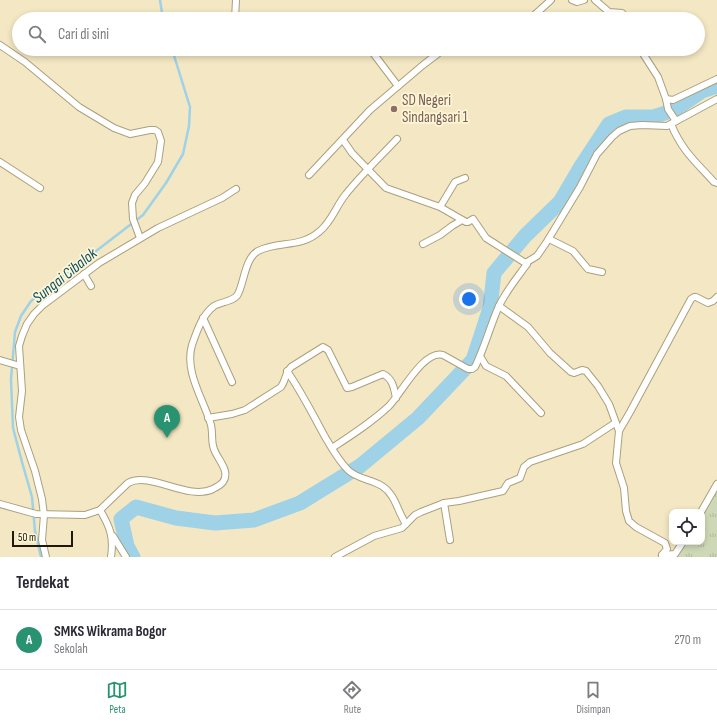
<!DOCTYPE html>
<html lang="id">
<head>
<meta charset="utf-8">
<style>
	:root { --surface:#fff; --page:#f7f7f7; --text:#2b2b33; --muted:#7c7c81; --line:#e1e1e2; --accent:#299371 }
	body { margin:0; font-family:"Sofia Sans Condensed",sans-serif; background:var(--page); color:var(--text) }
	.controls { position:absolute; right:12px; bottom:12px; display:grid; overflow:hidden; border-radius:8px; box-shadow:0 2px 6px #0003 }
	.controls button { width:36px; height:36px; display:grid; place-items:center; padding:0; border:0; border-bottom:1px solid var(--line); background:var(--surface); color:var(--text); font:20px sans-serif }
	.scale { position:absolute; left:12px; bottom:10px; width:61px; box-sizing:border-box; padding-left:4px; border:2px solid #1d190b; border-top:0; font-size:11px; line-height:14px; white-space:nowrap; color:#1d190b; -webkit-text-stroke:3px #fef5d7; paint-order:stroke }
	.you { position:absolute; left:469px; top:299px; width:14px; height:14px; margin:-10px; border:3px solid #fff; border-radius:50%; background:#1a73e8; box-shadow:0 0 0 6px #1a73e833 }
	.badge { display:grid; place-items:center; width:26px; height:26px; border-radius:50%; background:var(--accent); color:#fff; font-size:13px; font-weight:700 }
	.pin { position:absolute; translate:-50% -33px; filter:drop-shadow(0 1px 2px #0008) }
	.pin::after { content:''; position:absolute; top:21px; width:14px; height:12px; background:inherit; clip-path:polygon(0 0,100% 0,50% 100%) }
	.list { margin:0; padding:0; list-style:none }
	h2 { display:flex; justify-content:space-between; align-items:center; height:52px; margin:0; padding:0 16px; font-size:17px }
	h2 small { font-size:13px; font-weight:400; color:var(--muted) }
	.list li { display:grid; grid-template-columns:26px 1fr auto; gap:12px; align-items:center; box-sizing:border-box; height:60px; padding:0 16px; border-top:1px solid var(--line) }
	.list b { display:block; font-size:15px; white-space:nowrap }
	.list p { margin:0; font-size:13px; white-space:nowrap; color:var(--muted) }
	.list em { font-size:13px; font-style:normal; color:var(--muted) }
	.icon { flex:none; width:22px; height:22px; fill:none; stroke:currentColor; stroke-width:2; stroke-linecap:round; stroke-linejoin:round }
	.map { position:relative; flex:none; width:717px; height:557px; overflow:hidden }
	.search { position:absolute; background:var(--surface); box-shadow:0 2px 6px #0003; left:12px; right:12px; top:12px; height:44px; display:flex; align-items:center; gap:10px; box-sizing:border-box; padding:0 14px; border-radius:22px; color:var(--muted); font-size:15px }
	.sheet { height:112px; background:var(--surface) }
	nav { display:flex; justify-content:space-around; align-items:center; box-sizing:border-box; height:56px; border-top:1px solid var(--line); background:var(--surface); font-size:11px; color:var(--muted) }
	nav a { display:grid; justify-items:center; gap:2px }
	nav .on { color:var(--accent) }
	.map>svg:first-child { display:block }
	.grass { fill:url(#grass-tufts) }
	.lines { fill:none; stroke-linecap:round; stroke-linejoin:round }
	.stream { stroke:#9fd1e7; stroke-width:2.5 }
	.river { stroke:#9fd1e7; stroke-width:15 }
	.minor-casing { stroke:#aba07d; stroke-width:8 }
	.minor { stroke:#fff; stroke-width:6 }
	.education-dot { fill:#8d6e63; stroke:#fef5d7; stroke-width:1.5 }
	.labels { text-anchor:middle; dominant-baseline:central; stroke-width:3.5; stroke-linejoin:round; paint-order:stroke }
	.education-label { font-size:15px; fill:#785e54; stroke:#fef5d7; text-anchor:start }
	.water-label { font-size:16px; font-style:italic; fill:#084d64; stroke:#fef5d7 }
</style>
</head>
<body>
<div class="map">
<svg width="717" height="557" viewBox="0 0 717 557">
	<defs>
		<pattern id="grass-tufts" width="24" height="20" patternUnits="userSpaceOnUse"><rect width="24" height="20" fill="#cfd8b6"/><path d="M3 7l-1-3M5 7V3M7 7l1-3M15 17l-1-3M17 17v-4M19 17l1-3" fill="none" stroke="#b1b99b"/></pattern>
	</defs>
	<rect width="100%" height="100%" fill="#f3e8c3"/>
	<!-- grass -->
	<path class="grass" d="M717,485V557H658L662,555L673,554L683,542H702V512Z"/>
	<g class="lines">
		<!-- stream -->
		<g class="stream">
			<path d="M160,0L163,19"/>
			<path d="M41,557L35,531L32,497L22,462L13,428L11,379L15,332L21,316L31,301L143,215L166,183L183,154L189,126L190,107L172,49"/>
		</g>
		<!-- river -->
		<path class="river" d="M133,557L127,546L121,519L136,507L176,518L215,523L254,520L300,503L360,466L418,418L473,360L490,308L494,273L525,236L560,202L580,168L609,124L626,117H653L674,110L702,91L717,86"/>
		<defs>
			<g id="minor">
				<path d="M572,0L577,2L584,0"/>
				<path d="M595,0L609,12L622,13L627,19"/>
				<path d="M235,19L236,0"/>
				<path d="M339,19H344"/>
				<path d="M530,19L551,0"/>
				<path d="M0,45L25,62L79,107L114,128L130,134L150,130H155L158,132L161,141L158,162L145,183L135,195L132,203L133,219L140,238"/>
				<path d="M370,49L398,86"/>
				<path d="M640,49L658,77L666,99L668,109L676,121"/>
				<path d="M666,99L673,100L717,79"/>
				<path d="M671,124C682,151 696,162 714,182L717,183"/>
				<path d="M343,140L352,153L386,188L440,207L466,222H468L473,219L486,238L527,264"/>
				<path d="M0,162L40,188"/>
				<path d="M309,175L370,110L423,65L444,49"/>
				<path d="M440,207L455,182L465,178"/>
				<path d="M549,239L573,251L588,269L602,272"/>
				<path d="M423,244L440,235L452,226L462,220"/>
				<path d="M84,274L91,286"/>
				<path d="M499,306L528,327L550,353L571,372L574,373L582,370L586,371L598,386L609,404L619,431L616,463L624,488L626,511L629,521L636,527L665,543L667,549L662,555"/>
				<path d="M203,318L232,382"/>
				<path d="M480,356L486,366L506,376L541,413"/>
				<path d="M0,360L20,366"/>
				<path d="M287,371C301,391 312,413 324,435C331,447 338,460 348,470C357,479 371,479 382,486C396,495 397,511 406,524"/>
				<path d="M208,418L232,414L245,410L281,387C286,380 285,373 291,367L323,347L328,350L347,388L352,387L383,374C393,379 394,388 396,398"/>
				<path d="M619,431L630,412L691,299L694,297H696L708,303L713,301L717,297"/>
				<path d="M332,448C352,435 372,422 389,406C401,394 424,349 443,355L468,369H472L475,367C485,347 490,326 499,306C506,291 517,278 527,264V262L537,256L546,243L580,187L597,154L612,137L619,131L630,126L642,125L667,126L717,99"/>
				<path d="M444,503L450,540"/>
				<path d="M0,504L36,514L85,515L100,510L128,483C151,471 187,501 213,489C216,487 220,486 223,482C231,471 217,459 214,449C211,442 213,433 211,425C204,400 184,372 192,345C197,331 202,315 214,306C221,302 235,301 238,294C244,283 245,258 258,251C279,240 300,249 320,231C332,221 336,206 346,194C361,175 380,157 397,139"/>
				<path d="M100,510C110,527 114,537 111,557"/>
				<path d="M701,512L717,484"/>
				<path d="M113,536L126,557"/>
				<path d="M662,555L675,554L683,542"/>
				<path d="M46,557L42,540L44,515L42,499L35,471L21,430L19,417L22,391L19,346L22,336L27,324L34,314L43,305L99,263L158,228L222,198L236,189"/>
				<path d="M335,557L374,536L402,528L415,515L421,512L444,503L459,501L503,491L508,483L520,478L524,467L530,462L583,444L615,423"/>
			</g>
		</defs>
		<!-- minor casing -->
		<use href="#minor" class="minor-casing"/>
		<!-- minor -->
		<use href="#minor" class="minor"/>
	</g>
	<!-- markers -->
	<circle class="education-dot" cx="394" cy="109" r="4"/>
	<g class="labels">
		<!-- education labels -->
		<g class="education-label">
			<text x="402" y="100">SD Negeri<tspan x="402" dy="17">Sindangsari 1</tspan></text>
		</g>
		<!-- water labels -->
		<g class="water-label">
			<text transform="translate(65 276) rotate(-39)">Sungai Cibalok</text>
		</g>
	</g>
</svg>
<div class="controls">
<button><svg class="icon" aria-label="locate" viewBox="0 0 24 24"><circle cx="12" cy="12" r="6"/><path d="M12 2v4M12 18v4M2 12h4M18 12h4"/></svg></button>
</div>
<div class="scale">50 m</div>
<div class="you"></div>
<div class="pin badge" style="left:167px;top:438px">A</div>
<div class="search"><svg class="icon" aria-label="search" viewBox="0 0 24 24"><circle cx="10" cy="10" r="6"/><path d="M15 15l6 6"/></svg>Cari di sini</div>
</div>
<section class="sheet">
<h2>Terdekat<small></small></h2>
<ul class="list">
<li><span class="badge">A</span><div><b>SMKS Wikrama Bogor</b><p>Sekolah</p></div><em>270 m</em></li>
</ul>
</section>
<nav>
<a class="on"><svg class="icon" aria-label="map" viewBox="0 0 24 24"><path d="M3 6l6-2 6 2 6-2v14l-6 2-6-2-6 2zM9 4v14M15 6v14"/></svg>Peta</a>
<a><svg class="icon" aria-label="directions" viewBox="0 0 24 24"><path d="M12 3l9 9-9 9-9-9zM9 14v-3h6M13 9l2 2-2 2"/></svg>Rute</a>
<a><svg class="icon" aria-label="saved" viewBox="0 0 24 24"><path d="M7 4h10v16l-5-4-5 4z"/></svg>Disimpan</a>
</nav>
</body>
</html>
